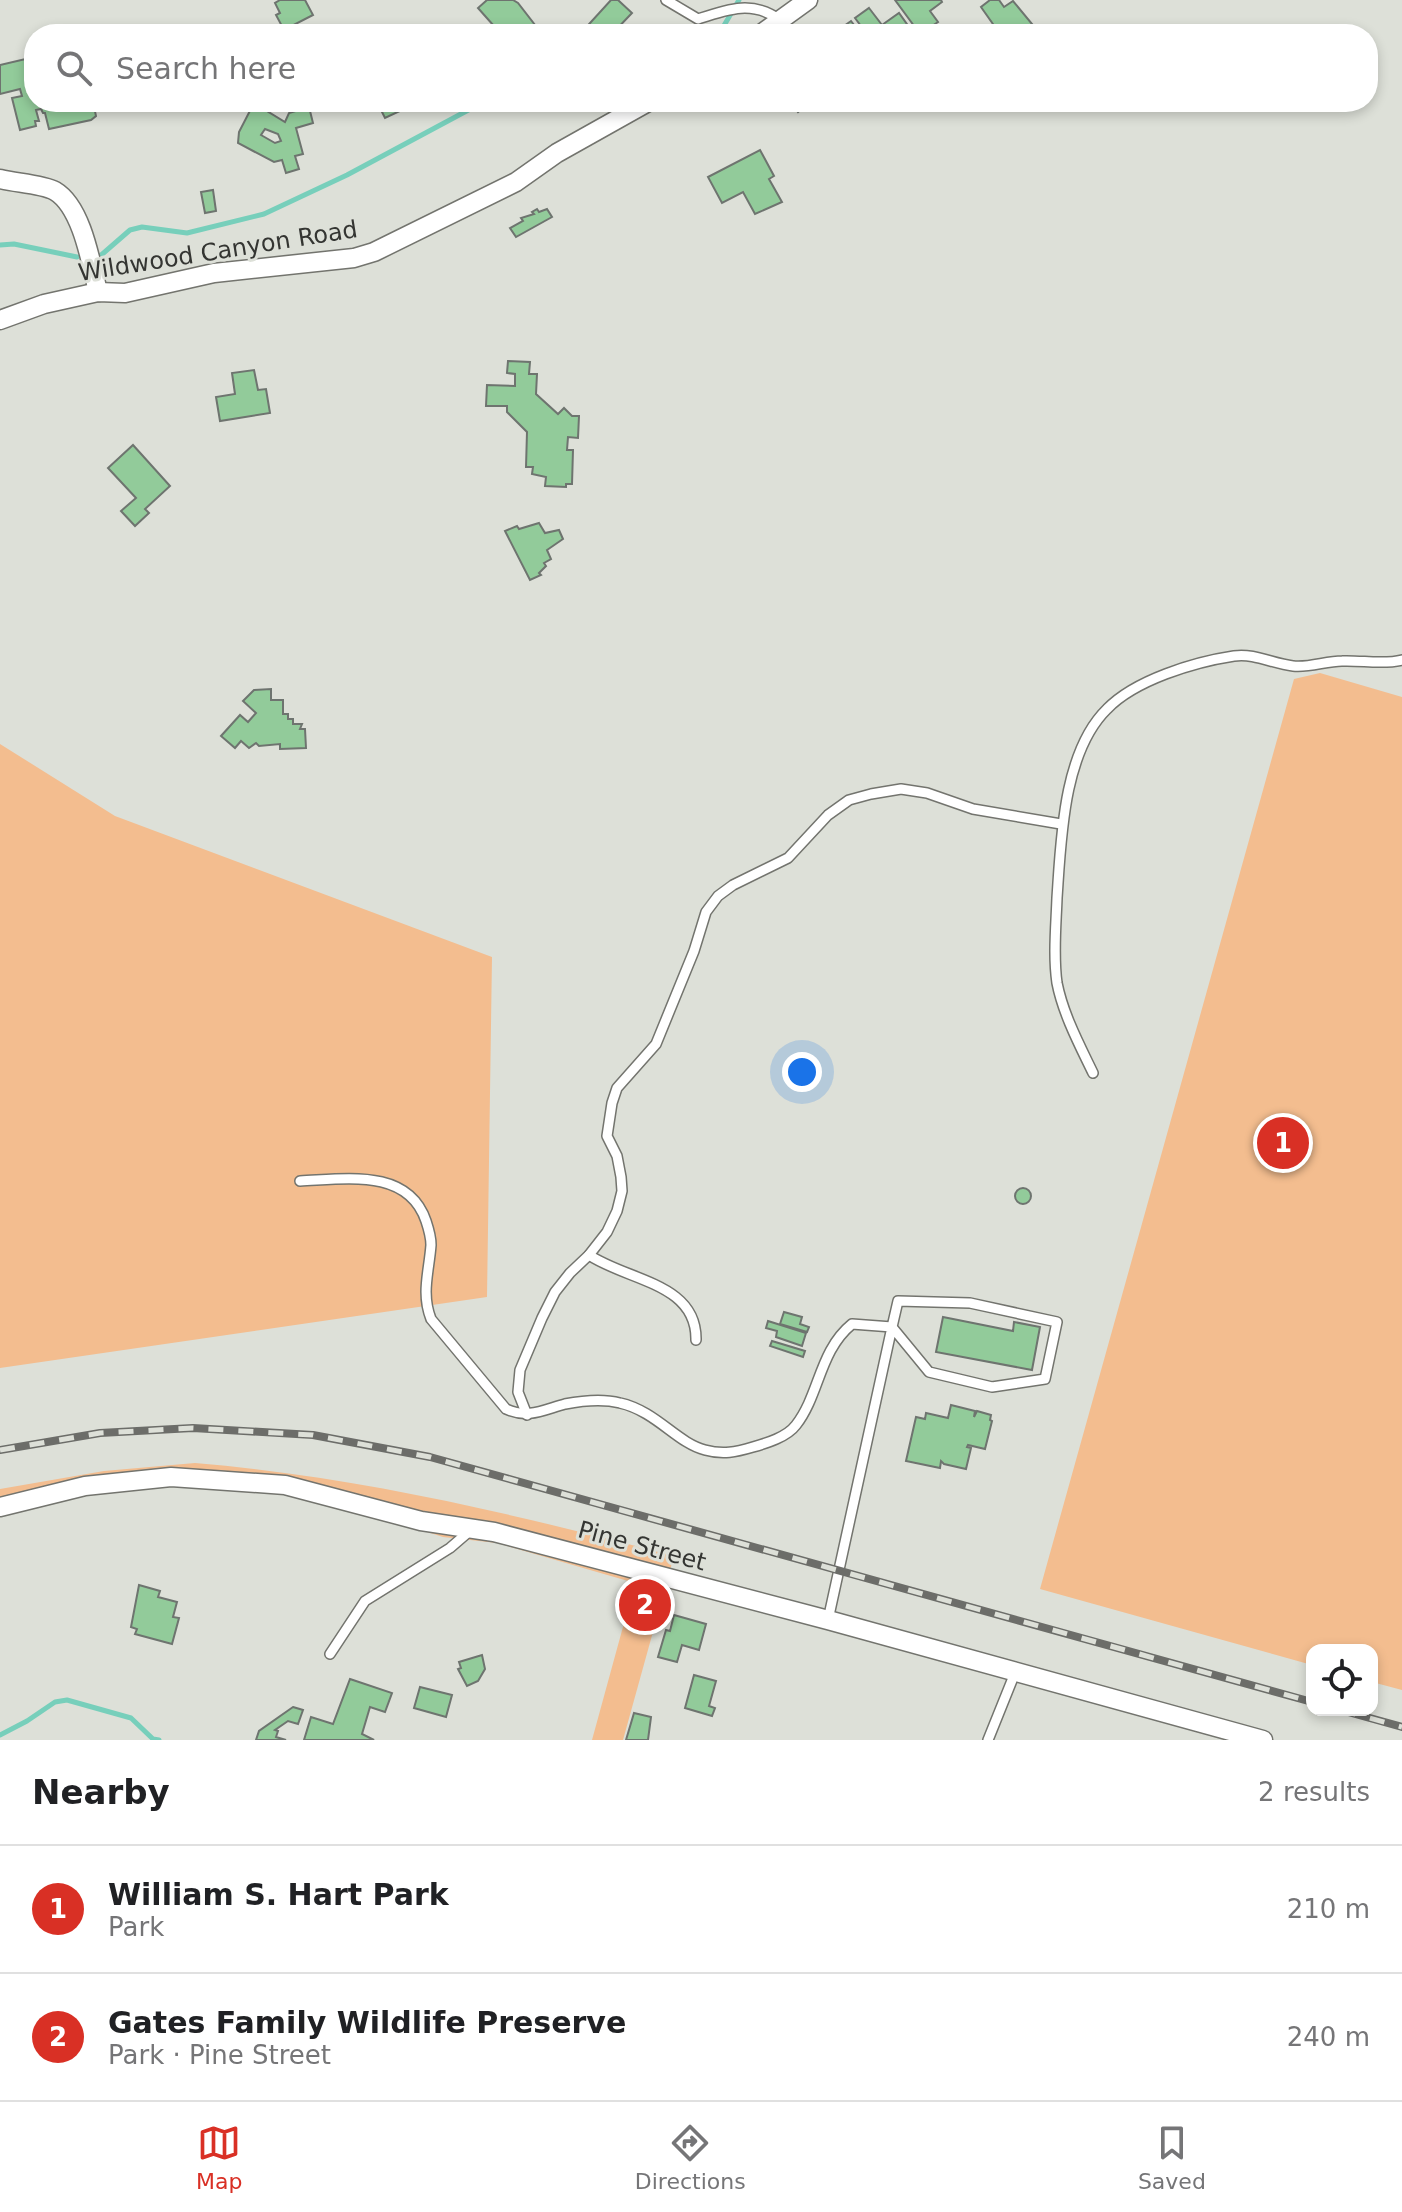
<!DOCTYPE html>
<html lang="en">
<head>
<meta charset="utf-8">
<style>
	:root { --surface:#fff; --page:#f2f2f2; --text:#202124; --muted:#757577; --line:#e0e0e0; --accent:#d93025 }
	body { margin:0; font-family:"DejaVu Sans",sans-serif; background:var(--page); color:var(--text) }
	.controls { position:absolute; right:24px; bottom:24px; display:grid; overflow:hidden; border-radius:16px; box-shadow:0 4px 12px #0003 }
	.controls button { width:72px; height:72px; display:grid; place-items:center; padding:0; border:0; border-bottom:2px solid var(--line); background:var(--surface); color:var(--text); font:40px sans-serif }
	.you { position:absolute; left:802px; top:1072px; width:28px; height:28px; margin:-20px; border:6px solid #fff; border-radius:50%; background:#1a73e8; box-shadow:0 0 0 12px #1a73e833 }
	.badge { display:grid; place-items:center; width:52px; height:52px; border-radius:50%; background:var(--accent); color:#fff; font-size:26px; font-weight:700 }
	.pin { position:absolute; translate:-50% -50%; border:4px solid #fff; box-shadow:0 2px 8px #0006 }
	.list { margin:0; padding:0; list-style:none }
	h2 { display:flex; justify-content:space-between; align-items:center; height:104px; margin:0; padding:0 32px; font-size:34px }
	h2 small { font-size:26px; font-weight:400; color:var(--muted) }
	.list li { display:grid; grid-template-columns:52px 1fr auto; gap:24px; align-items:center; box-sizing:border-box; height:128px; padding:0 32px; border-top:2px solid var(--line) }
	.list b { display:block; font-size:30px; white-space:nowrap }
	.list p { margin:0; font-size:26px; white-space:nowrap; color:var(--muted) }
	.list em { font-size:26px; font-style:normal; color:var(--muted) }
	.icon { flex:none; width:44px; height:44px; fill:none; stroke:currentColor; stroke-width:2; stroke-linecap:round; stroke-linejoin:round }
	.map { position:relative; flex:none; width:1402px; height:1740px; overflow:hidden }
	.search { position:absolute; background:var(--surface); box-shadow:0 4px 12px #0003; left:24px; right:24px; top:24px; height:88px; display:flex; align-items:center; gap:20px; box-sizing:border-box; padding:0 28px; border-radius:32px; color:var(--muted); font-size:30px }
	.sheet { height:360px; background:var(--surface) }
	nav { display:flex; justify-content:space-around; align-items:center; box-sizing:border-box; height:112px; border-top:2px solid var(--line); background:var(--surface); font-size:22px; color:var(--muted) }
	nav a { display:grid; justify-items:center; gap:4px }
	nav .on { color:var(--accent) }
	.map>svg:first-child { display:block }
	.green { fill:#f3bd8f }
	.lines { fill:none; stroke-linecap:round; stroke-linejoin:round }
	.stream { stroke:#77cfbb; stroke-width:5 }
	.building { fill:#92cb9a; stroke:#6e746f; stroke-width:2; fill-rule:evenodd }
	.service-casing { stroke:#73746e; stroke-width:12 }
	.minor-casing { stroke:#73746e; stroke-width:21 }
	.service { stroke:#fff; stroke-width:9 }
	.minor { stroke:#fff; stroke-width:18 }
	.rail-casing { stroke:#6c6d69; stroke-width:8 }
	.rail { stroke:#dde0d8; stroke-width:5; stroke-dasharray:15; stroke-linecap:butt }
	.labels { text-anchor:middle; dominant-baseline:central; stroke-width:6; stroke-linejoin:round; paint-order:stroke }
	.street-label { font-size:24px; fill:#343532; stroke:#dde0d8 }
</style>
</head>
<body>
<div class="map">
<svg width="1402" height="1740" viewBox="0 0 1402 1740">
	<rect width="100%" height="100%" fill="#dde0d8"/>
	<!-- green -->
	<g class="green">
		<path d="M1320,673L1402,697V1690L1372,1682V1650H1312V1665L1040,1589L1294,679Z"/>
		<path d="M0,744L115,816L492,957L487,1297L0,1368Z"/>
		<path d="M195,1463C360,1477 514,1514 674,1556L623,1740H592L635,1583L497,1543L443,1537L324,1499L277,1490L195,1486L105,1490L0,1513V1489L104,1471Z"/>
	</g>
	<g class="lines">
		<!-- stream -->
		<g class="stream">
			<path d="M719,34L739,0"/>
			<path d="M527,102H529"/>
			<path d="M0,245L14,244L77,257"/>
			<path d="M99,257L130,230L142,227L187,233L264,214L347,175L474,107L497,105"/>
			<path d="M0,1735L27,1721L55,1702L67,1700L131,1718L153,1739L159,1740"/>
		</g>
	</g>
	<!-- building -->
	<g class="building">
		<path d="M280,0H305L313,15L284,30L276,15L280,13L275,3Z"/>
		<path d="M487,0H513L518,3L542,34H501L478,8Z"/>
		<path d="M611,0H618L632,13L612,34H580Z"/>
		<path d="M895,0H941L942,2L930,11L938,22L920,34Z"/>
		<path d="M990,0H999L1004,7L1013,1L1037,30L1031,34H1000L981,7Z"/>
		<path d="M869,8L882,25L899,13L914,34H867L855,18Z"/>
		<path d="M851,21L861,34H840L837,31Z"/>
		<path d="M34,57V102H93L96,116L91,120L49,129L45,113H43L41,109L36,110L39,121H35L36,126L20,130L12,98L22,96L20,89L0,94V65Z"/>
		<path d="M377,102H419L385,118Z"/>
		<path d="M790,102H810L798,112Z"/>
		<path d="M254,103L285,122L289,113L309,107L313,123L296,128L303,154L295,156L299,169L286,173L282,160L274,162L238,143L239,132ZM265,129L278,134L281,141L275,143L261,135Z"/>
		<path d="M760,150L774,176L769,179L782,202L755,214L743,192L722,203L708,177Z"/>
		<path d="M213,190L216,211L205,213L201,192Z"/>
		<path d="M537,209L539,212L547,209L552,217L516,237L510,228L523,221L521,218L534,214L532,212Z"/>
		<path d="M508,361L530,362L529,374H537L536,394L558,414L564,408L572,416H579L578,438L568,437L567,450H573L572,484H566V487L545,486L546,477L532,474L533,467H526L527,432L507,412V406H486L487,385L515,386V374L507,373Z"/>
		<path d="M254,370L258,390L266,389L270,413L220,421L216,397L235,394L232,373Z"/>
		<path d="M133,445L170,486L145,509L149,513L135,526L121,511L136,498L108,468Z"/>
		<path d="M539,523L545,533L559,530L563,539L547,550L551,559L544,563L546,566L539,573L541,575L530,580L505,531L517,526L519,529Z"/>
		<path d="M271,689V700H283V714H288V719H293V724H302L300,729H305L306,748L280,749V744L259,746L256,743L249,748L241,741L235,748L221,736L240,715L248,722L256,713L243,701L254,690Z"/>
		<circle cx="1023" cy="1196" r="8"/>
		<path d="M784,1312L802,1317L800,1324L809,1327L807,1332L780,1324Z"/>
		<path d="M943,1317L1013,1331L1014,1322L1040,1327L1032,1370L936,1352Z"/>
		<path d="M768,1321L806,1333L802,1346L776,1337L777,1331L766,1328Z"/>
		<path d="M772,1341L805,1351L803,1357L770,1346Z"/>
		<path d="M951,1405L975,1411L974,1417L977,1411L991,1415L990,1420L992,1421L985,1449L968,1445L967,1447L971,1448L966,1469L944,1464L941,1461L940,1468L906,1461L916,1417L925,1419L926,1413L948,1418Z"/>
		<path d="M139,1585L160,1591L158,1597L177,1602L173,1617L179,1618L172,1644L135,1634L137,1629L131,1627Z"/>
		<path d="M674,1615L706,1624L699,1650L682,1645L677,1662L658,1657L666,1630L670,1631Z"/>
		<path d="M482,1655L485,1669L478,1681L467,1686L458,1669L461,1668L459,1662Z"/>
		<path d="M694,1675L716,1681L709,1706L715,1708L712,1716L685,1708Z"/>
		<path d="M350,1679L392,1693L385,1712L370,1707L362,1734L374,1740H304L311,1717L333,1724Z"/>
		<path d="M420,1687L452,1695L446,1717L414,1708Z"/>
		<path d="M293,1707L303,1710L298,1724L288,1721L275,1730L278,1731L276,1737L286,1740H256L259,1731Z"/>
		<path d="M634,1713L651,1717L648,1740H626Z"/>
	</g>
	<g class="lines">
		<defs>
			<g id="service">
				<path d="M666,0L698,19C728,9 753,0 780,20"/>
				<path d="M1093,1073C1080,1046 1063,1014 1057,983C1053,956 1056,926 1057,898C1061,840 1063,752 1107,709C1135,680 1194,662 1234,656C1255,653 1273,664 1293,666C1309,668 1326,661 1342,661C1361,660 1384,665 1402,660"/>
				<path d="M300,1181C346,1179 408,1168 426,1221C429,1230 431,1236 431,1245C429,1272 421,1293 431,1319L506,1409C528,1419 543,1410 565,1404C581,1401 604,1399 620,1403C656,1411 677,1443 705,1450C723,1455 736,1452 753,1447C767,1443 787,1437 796,1425C820,1394 819,1351 852,1324L892,1327L929,1372L992,1387L1045,1379L1057,1322L970,1303L898,1301L892,1327L828,1620"/>
				<path d="M589,1255C628,1281 697,1283 696,1340"/>
				<path d="M527,1415L518,1392L520,1370L542,1318L555,1292L570,1273L589,1255L607,1232L617,1211L622,1191L621,1177L617,1156L607,1136L612,1103L617,1088L656,1044L694,951L706,912L718,896L733,885L788,858L828,815L849,800L871,794L901,789L927,793L973,809L1061,824"/>
				<path d="M330,1654L365,1601L450,1548L472,1529"/>
				<path d="M988,1740L1015,1673"/>
			</g>
			<g id="minor">
				<path d="M761,34L808,0"/>
				<path d="M0,179C15,183 42,184 55,191C82,207 91,263 98,292"/>
				<path d="M0,320L44,304L98,292L125,293L214,273L354,258L374,252L516,182L557,153L648,102"/>
				<path d="M0,1507L85,1486L171,1477L285,1485L421,1521L494,1532L828,1620L1263,1740"/>
			</g>
		</defs>
		<!-- service casing -->
		<use href="#service" class="service-casing"/>
		<!-- minor casing -->
		<use href="#minor" class="minor-casing"/>
		<!-- service -->
		<use href="#service" class="service"/>
		<!-- minor -->
		<use href="#minor" class="minor"/>
		<defs>
			<g id="rail">
				<path d="M0,1450L100,1433L193,1428L313,1435L430,1457L1312,1702"/>
				<path d="M1341,1710L1402,1727"/>
			</g>
		</defs>
		<!-- rail casing -->
		<use href="#rail" class="rail-casing"/>
		<!-- rail -->
		<use href="#rail" class="rail"/>
	</g>
	<g class="labels">
		<!-- street labels -->
		<g class="street-label">
			<text transform="translate(218 251) rotate(-9)">Wildwood Canyon Road</text>
			<text transform="translate(642 1546) rotate(15)">Pine Street</text>
		</g>
	</g>
</svg>
<div class="controls">
<button><svg class="icon" aria-label="locate" viewBox="0 0 24 24"><circle cx="12" cy="12" r="6"/><path d="M12 2v4M12 18v4M2 12h4M18 12h4"/></svg></button>
</div>
<div class="you"></div>
<div class="pin badge" style="left:1283px;top:1143px">1</div>
<div class="pin badge" style="left:645px;top:1605px">2</div>
<div class="search"><svg class="icon" aria-label="search" viewBox="0 0 24 24"><circle cx="10" cy="10" r="6"/><path d="M15 15l6 6"/></svg>Search here</div>
</div>
<section class="sheet">
<h2>Nearby<small>2 results</small></h2>
<ul class="list">
<li><span class="badge">1</span><div><b>William S. Hart Park</b><p>Park</p></div><em>210 m</em></li>
<li><span class="badge">2</span><div><b>Gates Family Wildlife Preserve</b><p>Park · Pine Street</p></div><em>240 m</em></li>
</ul>
</section>
<nav>
<a class="on"><svg class="icon" aria-label="map" viewBox="0 0 24 24"><path d="M3 6l6-2 6 2 6-2v14l-6 2-6-2-6 2zM9 4v14M15 6v14"/></svg>Map</a>
<a><svg class="icon" aria-label="directions" viewBox="0 0 24 24"><path d="M12 3l9 9-9 9-9-9zM9 14v-3h6M13 9l2 2-2 2"/></svg>Directions</a>
<a><svg class="icon" aria-label="saved" viewBox="0 0 24 24"><path d="M7 4h10v16l-5-4-5 4z"/></svg>Saved</a>
</nav>
</body>
</html>
